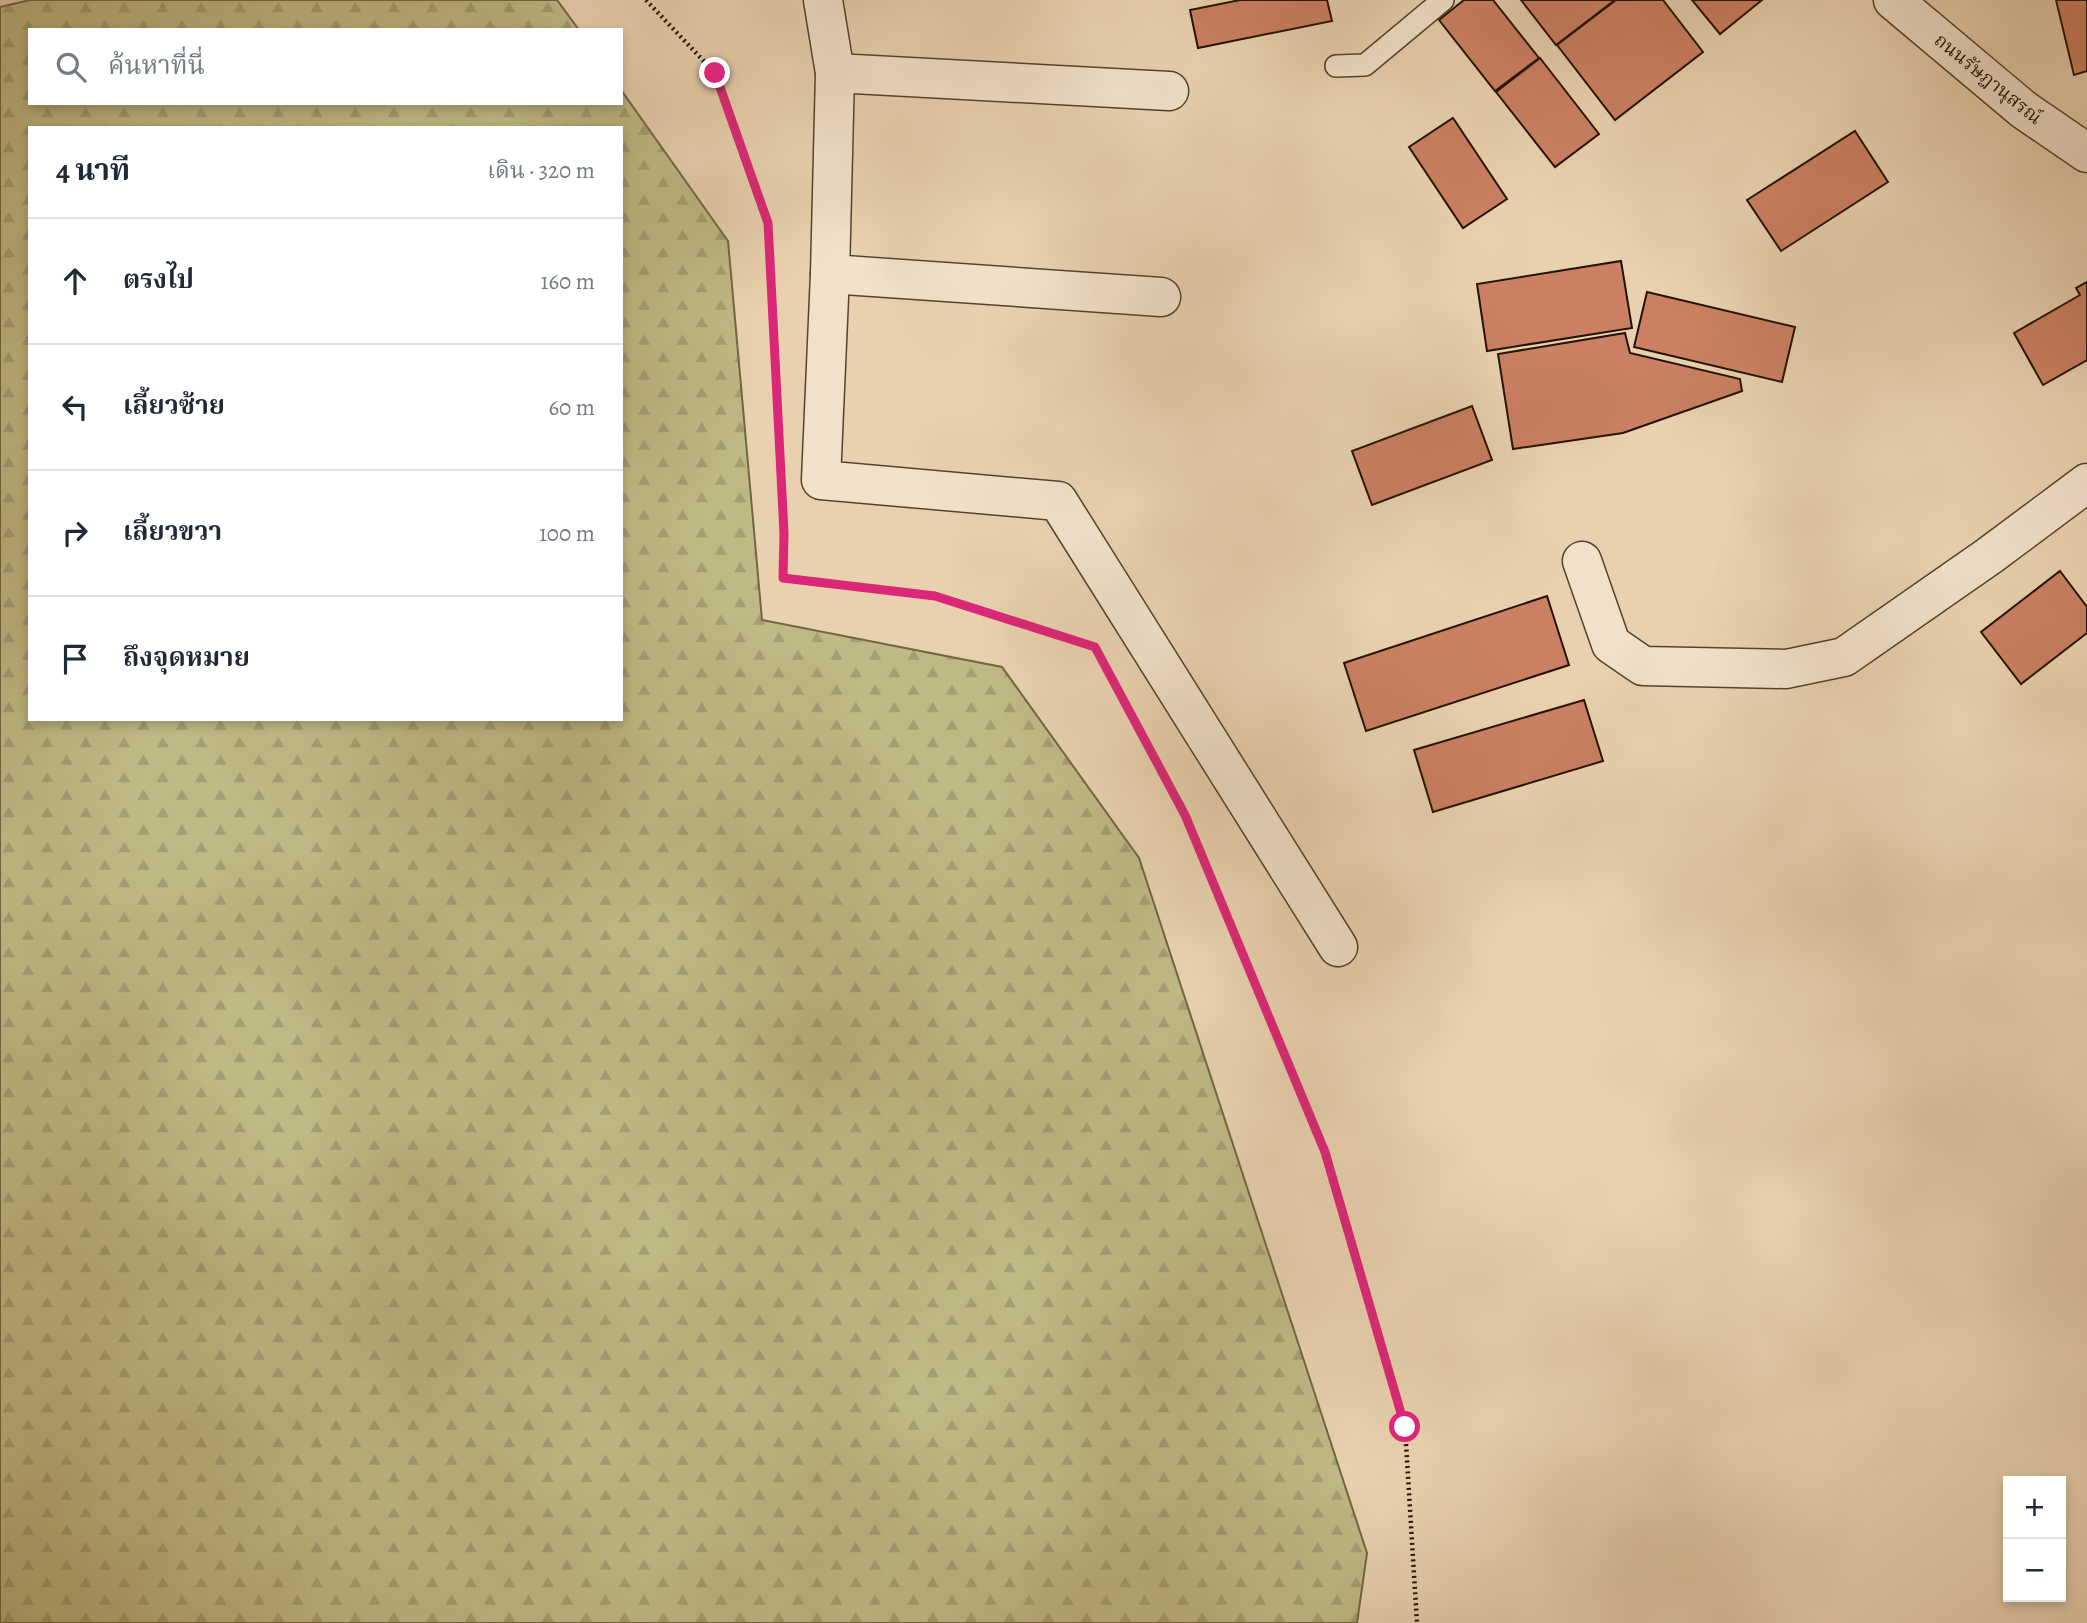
<!DOCTYPE html>
<html lang="th">
<head>
<meta charset="utf-8">
<style>
	:root { --surface:#fff; --page:#f6f6f7; --text:#1f2937; --muted:#747a83; --line:#e0e1e3 }
	body { margin:0; font-family:Alegreya,"Noto Serif Thai",serif; background:var(--page); color:var(--text) }
	.controls { position:absolute; right:21px; bottom:21px; display:grid; overflow:hidden; border-radius:0px; box-shadow:0 4px 10px #0003 }
	.controls button { width:63px; height:63px; display:grid; place-items:center; padding:0; border:0; border-bottom:2px solid var(--line); background:var(--surface); color:var(--text); font:35px sans-serif }
	.stop { position:absolute; width:21px; height:21px; margin:-16px; border:5px solid #db2777; border-radius:50%; background:#fff }
	.stop.end { background:#db2777; border-color:#fff; box-shadow:0 2px 7px #0008 }
	.list { margin:0; padding:0; list-style:none }
	h2 { display:flex; justify-content:space-between; align-items:center; height:91px; margin:0; padding:0 28px; font-size:30px }
	h2 small { font-size:23px; font-weight:400; color:var(--muted) }
	.list li { display:grid; grid-template-columns:46px 1fr auto; gap:21px; align-items:center; box-sizing:border-box; height:126px; padding:0 28px; border-top:2px solid var(--line) }
	.list b { display:block; font-size:26px; white-space:nowrap }
	.list em { font-size:23px; font-style:normal; color:var(--muted) }
	.icon { flex:none; width:38px; height:38px; fill:none; stroke:currentColor; stroke-width:2; stroke-linecap:round; stroke-linejoin:round }
	.map { position:relative; flex:none; width:2087px; height:1623px; overflow:hidden }
	.search { position:absolute; background:var(--surface); box-shadow:0 4px 10px #0003; left:28px; top:28px; width:595px; height:77px; display:flex; align-items:center; gap:18px; box-sizing:border-box; padding:0 24px; border-radius:0px; color:var(--muted); font-size:26px }
	.panel { position:absolute; background:var(--surface); box-shadow:0 4px 10px #0003; left:28px; top:126px; width:595px; height:595px; border-radius:0px }
	.map>svg:first-child { display:block }
	.forest { fill:url(#forest-firs); stroke:#726644; stroke-width:2; fill-rule:evenodd }
	.building { fill:#cb8063; stroke:#241302; stroke-width:2 }
	.lines { fill:none; stroke-linecap:round; stroke-linejoin:round }
	.service-casing { stroke:#55422d; stroke-width:24 }
	.minor-casing { stroke:#55422d; stroke-width:41 }
	.tertiary-casing { stroke:#55422d; stroke-width:41 }
	.path { stroke:#241302; stroke-width:4.5; stroke-dasharray:2 3.5; stroke-linecap:butt }
	.service { stroke:#f1e1cb; stroke-width:21 }
	.minor { stroke:#f1e1cb; stroke-width:38 }
	.tertiary { stroke:#f1e1cb; stroke-width:38 }
	.route { stroke:#db2777; stroke-width:9 }
	.labels { text-anchor:middle; dominant-baseline:central; stroke-width:5; stroke-linejoin:round; paint-order:stroke }
	.street-label { font-size:19px; fill:#241302; stroke:#f1e1cb }
</style>
</head>
<body>
<div class="map">
<svg width="2087" height="1623" viewBox="0 0 2087 1623">
	<defs>
		<pattern id="forest-firs" width="22" height="20" patternUnits="userSpaceOnUse" patternTransform="scale(1.75)"><rect width="22" height="20" fill="#bfb985"/><path d="M5 1l3.5 6h-7zM16 11l3.5 6h-7z" fill="#a49e71"/></pattern>
	</defs>
	<rect width="100%" height="100%" fill="#e9d1af"/>
	<filter id="stains"><feTurbulence type="fractalNoise" baseFrequency=".00286" numOctaves="4"/><feColorMatrix values="0 0 0 0 .2 0 0 0 0 .09 0 0 0 0 .02 0 0 0 .5 -.17"/></filter>
	<radialGradient id="worn" r=".72"><stop offset=".6" stop-color="#630" stop-opacity="0"/><stop offset="1" stop-color="#630" stop-opacity=".3"/></radialGradient>
	<!-- forest -->
	<path class="forest" d="M30,0H557L579,30H30V103H621V90L728,241L762,620L1002,667L1139,858L1367,1553L1357,1623H0V7ZM30,128H621V719H30Z"/>
	<!-- building -->
	<g class="building">
		<path d="M1240,0H1327L1332,21L1198,48L1190,10Z"/>
		<path d="M1464,0H1493L1539,58L1495,91L1439,20Z"/>
		<path d="M1521,0H1615L1556,45Z"/>
		<path d="M1616,0H1663L1703,52L1615,120L1557,45Z"/>
		<path d="M1692,0H1762L1720,34Z"/>
		<path d="M2056,0H2087V71L2074,75Z"/>
		<path d="M1540,58L1599,134L1555,167L1496,92Z"/>
		<path d="M1453,118L1507,199L1463,228L1409,147Z"/>
		<path d="M1855,131L1888,182L1781,251L1747,200Z"/>
		<path d="M1621,261L1632,328L1487,351L1477,284Z"/>
		<path d="M2087,282V360L2043,385L2014,333L2080,295L2076,288Z"/>
		<path d="M1647,292L1795,327L1782,382L1634,347Z"/>
		<path d="M1625,333L1630,353L1740,379L1742,391L1623,433L1513,449L1498,354Z"/>
		<path d="M1472,406L1492,460L1372,505L1352,451Z"/>
		<path d="M2060,571L2087,607V633L2021,684L1981,632Z"/>
		<path d="M1547,596L1569,665L1366,731L1344,663Z"/>
		<path d="M1584,700L1603,761L1433,812L1414,750Z"/>
	</g>
	<g class="lines">
		<defs>
			<path id="service" d="M1336,66L1365,65L1443,0"/>
			<g id="minor">
				<path d="M823,0L835,73L830,274L821,480L1058,501L1338,947"/>
				<path d="M835,73L1169,91"/>
				<path d="M830,274L1161,297"/>
				<path d="M1582,561L1611,644L1643,666L1786,669L1844,657L1989,556L2087,483"/>
			</g>
			<path id="tertiary" d="M1893,0L2024,110L2087,153"/>
		</defs>
		<!-- service casing -->
		<use href="#service" class="service-casing"/>
		<!-- minor casing -->
		<use href="#minor" class="minor-casing"/>
		<!-- tertiary casing -->
		<use href="#tertiary" class="tertiary-casing"/>
		<!-- path -->
		<g class="path">
			<path d="M646,0L715,73L768,223L781,474"/>
			<path d="M781,482L783,578L935,596L1095,647L1185,815L1325,1152L1405,1427L1417,1623"/>
		</g>
		<!-- service -->
		<use href="#service" class="service"/>
		<!-- minor -->
		<use href="#minor" class="minor"/>
		<!-- tertiary -->
		<use href="#tertiary" class="tertiary"/>
	</g>
	<g class="lines">
		<!-- route -->
		<path class="route" d="M715,73L768,223L784,533L783,578L935,596L1095,647L1185,815L1325,1152L1405,1427"/>
	</g>
	<g class="labels">
		<!-- street labels -->
		<g class="street-label">
			<text transform="translate(1988 79) rotate(39)">ถนนรัษฎานุสรณ์</text>
		</g>
	</g>
	<rect width="100%" height="100%" filter="url(#stains)"/>
	<rect width="100%" height="100%" fill="url(#worn)"/>
</svg>
<div class="controls">
<button>+</button>
<button>−</button>
</div>
<div class="stop" style="left:1405px;top:1427px"></div>
<div class="stop end" style="left:715px;top:73px"></div>
<div class="search"><svg class="icon" aria-label="search" viewBox="0 0 24 24"><circle cx="10" cy="10" r="6"/><path d="M15 15l6 6"/></svg>ค้นหาที่นี่</div>
<section class="panel">
<h2>4 นาที<small>เดิน · 320 m</small></h2>
<ul class="list">
<li><svg class="icon" aria-label="ahead" viewBox="0 0 24 24"><path d="M12 20V5M6 11l6-6 6 6"/></svg><div><b>ตรงไป</b></div><em>160 m</em></li>
<li><svg class="icon" aria-label="left" viewBox="0 0 24 24"><path d="M17 20v-9H6M10 6l-5 5 5 5"/></svg><div><b>เลี้ยวซ้าย</b></div><em>60 m</em></li>
<li><svg class="icon" aria-label="right" viewBox="0 0 24 24"><path d="M7 20v-9h11M14 6l5 5-5 5"/></svg><div><b>เลี้ยวขวา</b></div><em>100 m</em></li>
<li><svg class="icon" aria-label="arrive" viewBox="0 0 24 24"><path d="M6 21V4h12l-3 4 3 4H6"/></svg><div><b>ถึงจุดหมาย</b></div></li>
</ul>
</section>
</div>
</body>
</html>
